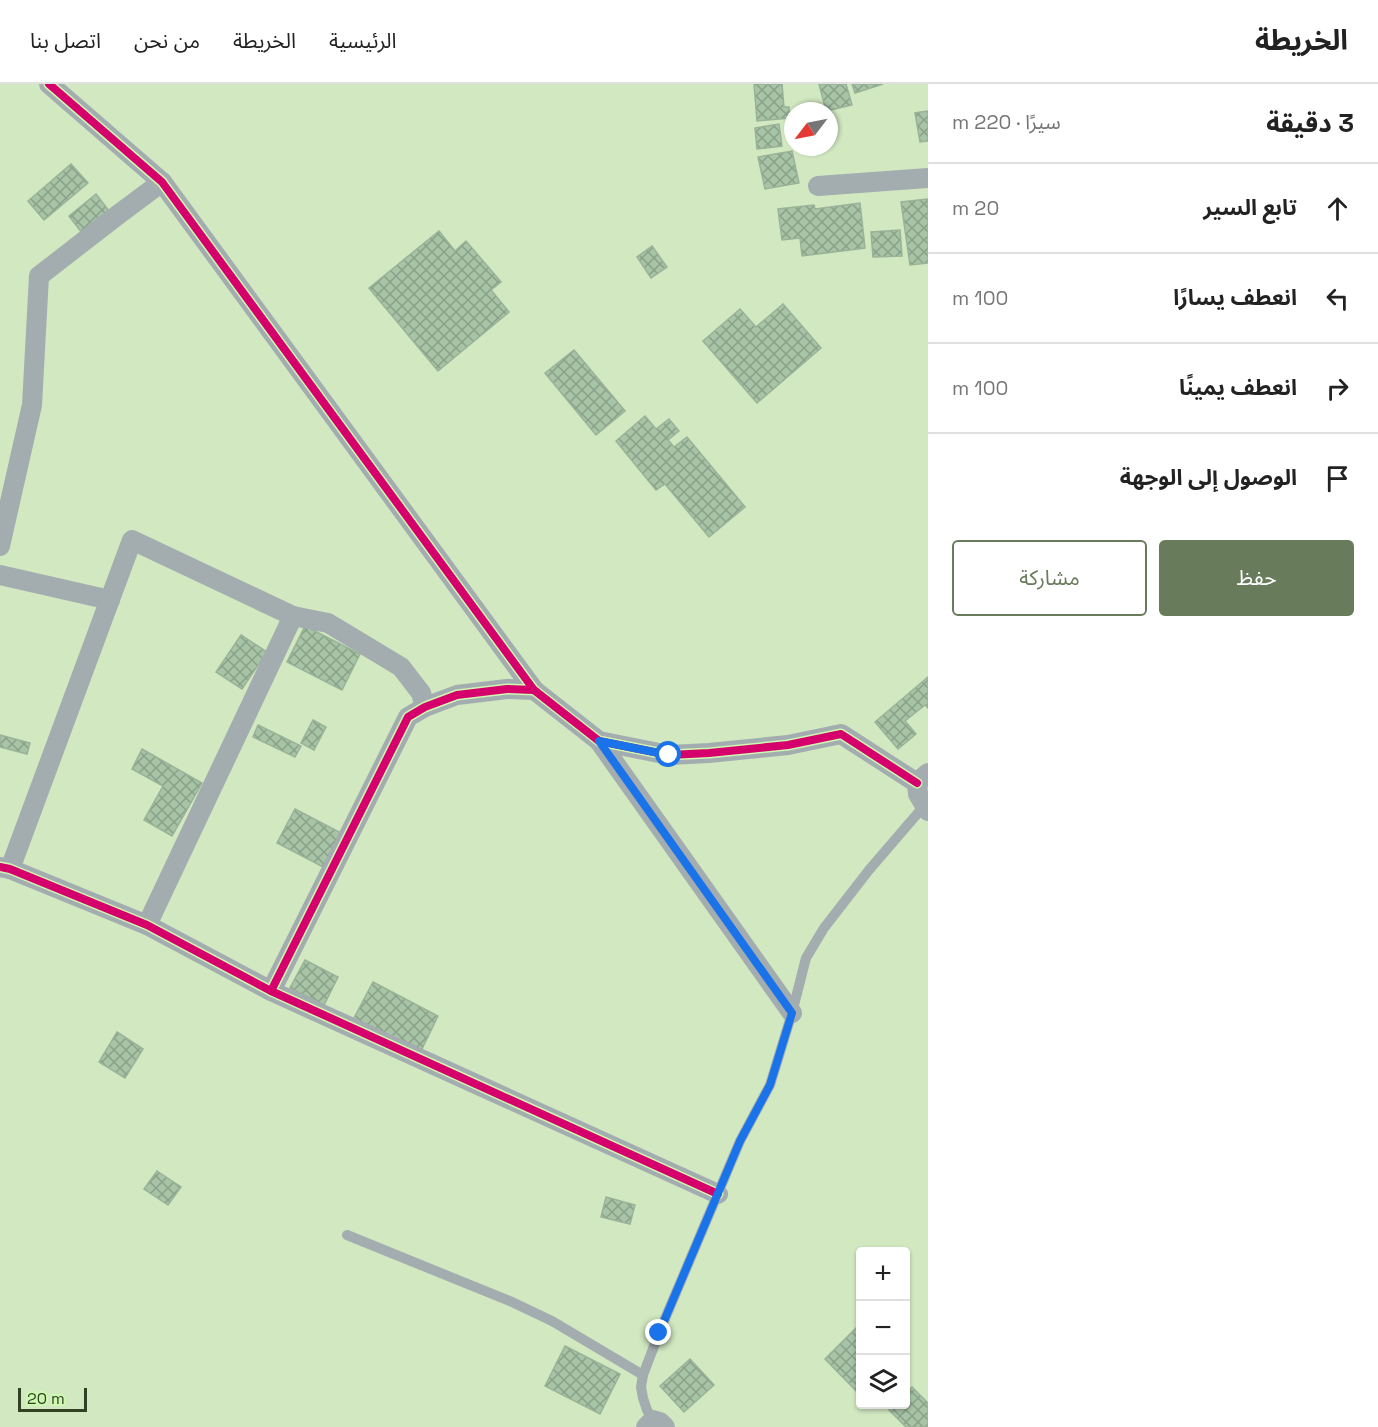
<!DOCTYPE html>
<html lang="ar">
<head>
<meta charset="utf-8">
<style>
	:root { --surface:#fff; --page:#f6f6f6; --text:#222; --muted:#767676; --line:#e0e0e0; --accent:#687b5b }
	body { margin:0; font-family:"Space Grotesk","Noto Sans Arabic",sans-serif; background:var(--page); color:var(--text); direction:rtl }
	.controls { position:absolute; right:18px; bottom:18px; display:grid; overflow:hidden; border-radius:6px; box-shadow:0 2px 4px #0004 }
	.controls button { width:54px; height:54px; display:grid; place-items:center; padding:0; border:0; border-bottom:2px solid var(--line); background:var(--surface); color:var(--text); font:30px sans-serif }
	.compass { position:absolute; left:784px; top:18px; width:54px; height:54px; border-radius:50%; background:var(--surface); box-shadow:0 2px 4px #0004; rotate:238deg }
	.scale { position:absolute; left:18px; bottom:15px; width:69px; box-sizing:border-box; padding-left:6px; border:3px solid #304124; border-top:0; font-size:16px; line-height:21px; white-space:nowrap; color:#304124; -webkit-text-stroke:4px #cef9b0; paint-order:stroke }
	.stop { position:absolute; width:18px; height:18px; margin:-14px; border:4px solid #1a73e8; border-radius:50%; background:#fff }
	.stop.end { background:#1a73e8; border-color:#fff; box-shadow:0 2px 6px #0008 }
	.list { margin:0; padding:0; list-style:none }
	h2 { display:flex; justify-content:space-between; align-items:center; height:78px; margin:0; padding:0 24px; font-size:26px }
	h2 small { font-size:20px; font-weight:400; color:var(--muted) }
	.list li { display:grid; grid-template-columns:39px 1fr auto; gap:18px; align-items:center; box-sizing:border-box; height:90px; padding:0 24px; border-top:2px solid var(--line) }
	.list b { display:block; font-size:22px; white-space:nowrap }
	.list em { font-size:20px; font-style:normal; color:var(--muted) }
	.actions { display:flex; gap:12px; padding:18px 24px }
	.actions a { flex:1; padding:14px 0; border:2px solid var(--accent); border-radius:6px; text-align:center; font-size:21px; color:var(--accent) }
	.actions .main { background:var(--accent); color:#fff }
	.icon { flex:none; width:33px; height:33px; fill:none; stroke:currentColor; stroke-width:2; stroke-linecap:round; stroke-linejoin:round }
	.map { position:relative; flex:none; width:928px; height:1343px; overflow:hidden; direction:ltr }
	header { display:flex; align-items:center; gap:36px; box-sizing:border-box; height:84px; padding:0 30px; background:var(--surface); border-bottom:2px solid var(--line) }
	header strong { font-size:28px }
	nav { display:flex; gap:33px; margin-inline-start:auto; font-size:21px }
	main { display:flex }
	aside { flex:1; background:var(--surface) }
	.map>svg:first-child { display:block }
	.building { fill:url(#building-cross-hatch); stroke:#9ab398; stroke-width:1.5 }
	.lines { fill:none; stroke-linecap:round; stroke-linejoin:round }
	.service { stroke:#a3adb0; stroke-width:10 }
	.minor { stroke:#a3adb0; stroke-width:20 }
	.cycleway-casing { stroke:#cef9b0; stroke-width:11 }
	.cycleway { stroke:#d6006c; stroke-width:8 }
	.route { stroke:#1a73e8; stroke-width:8 }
</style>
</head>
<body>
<header>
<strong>الخريطة</strong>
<nav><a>الرئيسية</a><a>الخريطة</a><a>من نحن</a><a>اتصل بنا</a></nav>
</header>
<main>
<aside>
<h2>3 دقيقة<small>سيرًا · 220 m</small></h2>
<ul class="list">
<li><svg class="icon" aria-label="ahead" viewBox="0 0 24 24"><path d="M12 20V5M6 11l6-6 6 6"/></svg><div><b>تابع السير</b></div><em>20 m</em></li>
<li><svg class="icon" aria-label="left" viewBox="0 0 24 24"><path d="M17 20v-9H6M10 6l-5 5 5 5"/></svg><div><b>انعطف يسارًا</b></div><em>100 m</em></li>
<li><svg class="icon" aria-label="right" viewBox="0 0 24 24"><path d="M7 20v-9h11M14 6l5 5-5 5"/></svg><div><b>انعطف يمينًا</b></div><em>100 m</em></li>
<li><svg class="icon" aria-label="arrive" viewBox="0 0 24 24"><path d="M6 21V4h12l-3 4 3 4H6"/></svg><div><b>الوصول إلى الوجهة</b></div></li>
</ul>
<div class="actions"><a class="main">حفظ</a><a>مشاركة</a></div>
</aside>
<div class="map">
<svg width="928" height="1343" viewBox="0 0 928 1343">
	<defs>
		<pattern id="building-cross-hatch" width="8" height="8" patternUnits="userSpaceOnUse" patternTransform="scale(1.5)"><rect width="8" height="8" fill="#a7c4a6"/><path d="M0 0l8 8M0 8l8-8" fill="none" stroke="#88a187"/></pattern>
	</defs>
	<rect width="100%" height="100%" fill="#d1e8c1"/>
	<!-- building -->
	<g class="building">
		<path d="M754,0H782L784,23H789L790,34L757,37Z"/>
		<path d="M819,0H846L852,21L826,27Z"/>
		<path d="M852,0H883L855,9Z"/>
		<path d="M928,27V57L920,58L915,29Z"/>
		<path d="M779,40L782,62L757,65L755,44Z"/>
		<path d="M792,67L799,99L765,105L758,73Z"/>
		<path d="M71,80L88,99L44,136L28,117Z"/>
		<path d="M96,110L109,127L82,149L69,132Z"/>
		<path d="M928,115V179L910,181L901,118Z"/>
		<path d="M860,119L865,164L802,172L800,154L782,156L778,125L814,121L815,125Z"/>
		<path d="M900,146L902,172L873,173L871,148Z"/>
		<path d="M439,147L455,167L466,157L501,198L491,206L509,228L438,287L369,204Z"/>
		<path d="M652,162L667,183L651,194L637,173Z"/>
		<path d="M783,220L821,264L757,319L703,257L740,225L756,243Z"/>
		<path d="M574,266L625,327L596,351L545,289Z"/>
		<path d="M645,332L656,345L669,335L679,347L668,356L674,363L687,353L745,423L709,453L665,400L656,406L616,357Z"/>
		<path d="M305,542L360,570L342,606L287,578Z"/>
		<path d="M241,551L267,568L242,605L216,588Z"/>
		<path d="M928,593V624L925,621L905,637L916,650L898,665L875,638Z"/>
		<path d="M313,636L326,643L314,666L301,659Z"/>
		<path d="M258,641L301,662L295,673L253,653Z"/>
		<path d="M0,651L30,659L27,670L0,663Z"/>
		<path d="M142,665L202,699L172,752L144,736L163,702L132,685Z"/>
		<path d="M295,725L345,751L327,785L277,759Z"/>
		<path d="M305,876L338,893L324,921L290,904Z"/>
		<path d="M373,898L438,932L421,967L354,934Z"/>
		<path d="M117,948L143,965L125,994L99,978Z"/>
		<path d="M157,1087L181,1103L168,1121L144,1105Z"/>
		<path d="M606,1113L635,1121L630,1140L601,1133Z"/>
		<path d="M860,1240V1311L825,1275Z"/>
		<path d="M565,1262L620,1290L600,1330L545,1302Z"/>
		<path d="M690,1275L714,1301L684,1328L660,1302Z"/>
		<path d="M912,1303L928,1319V1343H906L889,1326L894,1320H906V1309Z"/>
	</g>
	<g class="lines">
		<!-- service -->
		<g class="service">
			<path d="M347,1151L512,1218L552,1237L643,1291"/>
			<path d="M653,1336L647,1326L643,1314L641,1303L643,1291L659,1249L740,1057L770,1001L792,929L806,874L824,844L869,786L924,722"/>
		</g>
		<!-- minor -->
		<g class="minor">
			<path d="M49,0L162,98L534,606"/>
			<path d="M818,102L928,94"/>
			<path d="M0,462L32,321L39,192L119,130L162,98"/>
			<path d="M0,491L110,516"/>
			<path d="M599,657L792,929"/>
			<path d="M928,689L917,699L918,710L928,727"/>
			<path d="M0,783L10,785L147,841L271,907L718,1110"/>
			<path d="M10,785L132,456L293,532L328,539L401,583L421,609L425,623"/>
			<path d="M147,841L293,532"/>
			<path d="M271,907L408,633L425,623L457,611L507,605L534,606L599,657L669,671L709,669L788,661L841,650L917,699"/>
			<path d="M646,1343L653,1336L660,1338L665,1343"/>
		</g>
		<defs>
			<g id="cycleway">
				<path d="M49,0L162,98L534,606"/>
				<path d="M0,783L10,785L147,841L271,907L718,1110"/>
				<path d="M271,907L408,633L425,623L457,611L507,605L534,606L599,657L669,671L709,669L788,661L841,650L917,699"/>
			</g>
		</defs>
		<!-- cycleway casing -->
		<use href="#cycleway" class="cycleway-casing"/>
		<!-- cycleway -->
		<use href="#cycleway" class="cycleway"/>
	</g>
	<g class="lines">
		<!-- route -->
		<path class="route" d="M659,1249L740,1057L770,1001L792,929L599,657L669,671"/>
	</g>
</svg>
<div class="controls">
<button>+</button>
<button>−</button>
<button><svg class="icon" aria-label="layers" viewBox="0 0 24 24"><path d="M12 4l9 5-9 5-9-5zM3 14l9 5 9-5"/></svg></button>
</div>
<svg class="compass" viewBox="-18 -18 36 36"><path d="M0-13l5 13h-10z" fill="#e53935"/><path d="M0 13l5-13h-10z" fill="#767676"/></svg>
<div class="scale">20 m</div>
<div class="stop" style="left:669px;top:671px"></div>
<div class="stop end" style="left:659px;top:1249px"></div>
</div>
</main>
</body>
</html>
